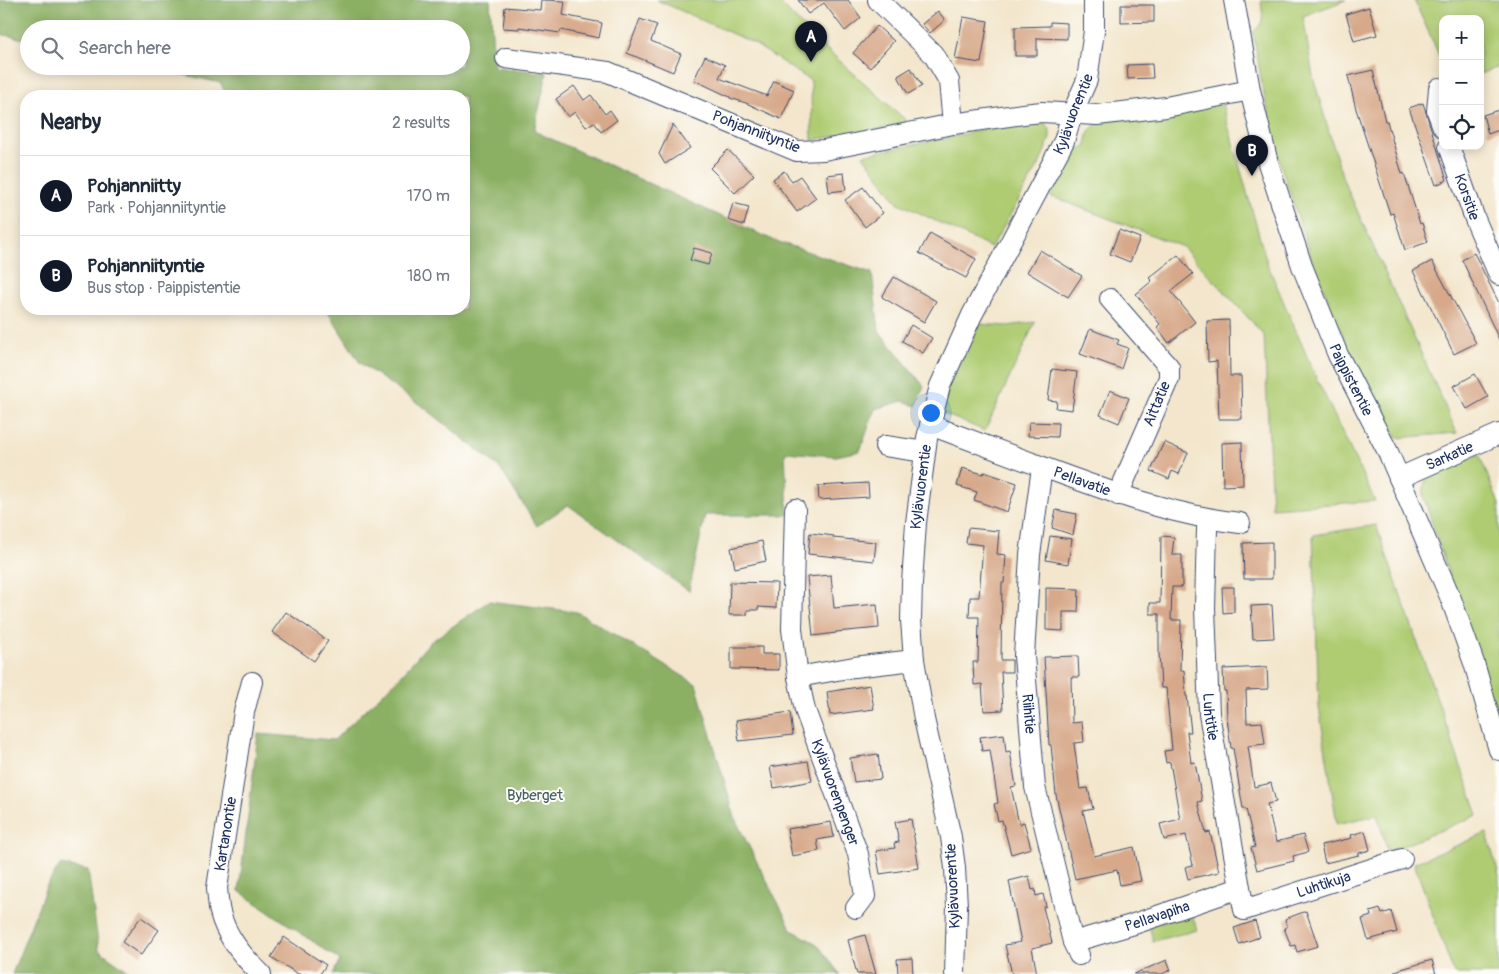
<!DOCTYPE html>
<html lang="en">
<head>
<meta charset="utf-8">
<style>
	:root { --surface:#fff; --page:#f2f2f3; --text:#1f2937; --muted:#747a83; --line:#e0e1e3; --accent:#111827 }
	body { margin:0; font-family:Pangolin,sans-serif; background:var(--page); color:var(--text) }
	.controls { position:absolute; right:15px; top:15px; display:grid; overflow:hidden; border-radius:10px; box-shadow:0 2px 12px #0003 }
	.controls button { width:45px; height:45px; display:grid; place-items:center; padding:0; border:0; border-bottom:1px solid var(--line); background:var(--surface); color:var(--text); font:25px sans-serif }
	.you { position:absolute; left:930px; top:412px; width:18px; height:18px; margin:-12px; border:4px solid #fff; border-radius:50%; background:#1a73e8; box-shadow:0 0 0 8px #1a73e833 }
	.badge { display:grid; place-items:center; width:32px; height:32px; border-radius:50%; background:var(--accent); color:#fff; font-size:16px; font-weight:700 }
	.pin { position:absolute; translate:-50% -41px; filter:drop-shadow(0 1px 2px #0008) }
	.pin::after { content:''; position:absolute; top:26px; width:18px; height:15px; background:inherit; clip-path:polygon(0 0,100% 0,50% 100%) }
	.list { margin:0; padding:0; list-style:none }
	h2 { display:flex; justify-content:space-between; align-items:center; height:65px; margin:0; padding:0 20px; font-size:21px }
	h2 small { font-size:16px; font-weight:400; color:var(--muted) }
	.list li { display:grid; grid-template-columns:32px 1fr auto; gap:15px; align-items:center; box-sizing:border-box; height:80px; padding:0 20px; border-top:1px solid var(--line) }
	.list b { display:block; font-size:19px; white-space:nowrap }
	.list p { margin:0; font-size:16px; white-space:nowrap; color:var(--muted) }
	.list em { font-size:16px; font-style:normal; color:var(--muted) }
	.icon { flex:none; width:28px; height:28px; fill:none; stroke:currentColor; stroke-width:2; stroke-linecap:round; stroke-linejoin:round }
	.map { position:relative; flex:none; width:1499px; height:974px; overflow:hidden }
	.search { position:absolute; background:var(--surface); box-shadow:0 2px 12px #0003; left:20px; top:20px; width:450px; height:55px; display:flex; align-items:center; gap:12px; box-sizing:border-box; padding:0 18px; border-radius:28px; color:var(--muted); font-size:19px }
	.panel { position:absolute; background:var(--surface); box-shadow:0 2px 12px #0003; left:20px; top:90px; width:450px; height:225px; border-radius:20px }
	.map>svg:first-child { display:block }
	.green { fill:#afcc72; stroke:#657e68 }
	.forest { fill:#8bb064; stroke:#537061 }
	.building { fill:#d7a98a }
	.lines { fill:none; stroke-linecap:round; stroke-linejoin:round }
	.minor-casing { stroke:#3b4a6e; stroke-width:22 }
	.minor { stroke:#fff; stroke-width:20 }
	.labels { text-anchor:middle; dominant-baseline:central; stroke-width:4; stroke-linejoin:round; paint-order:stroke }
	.street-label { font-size:15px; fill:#1b2f5e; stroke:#fdfcf7 }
	.park-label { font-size:15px; fill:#475e64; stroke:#fdfcf7 }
</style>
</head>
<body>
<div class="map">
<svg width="1499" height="974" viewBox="0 0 1499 974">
	<rect width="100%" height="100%" fill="#fdfcf7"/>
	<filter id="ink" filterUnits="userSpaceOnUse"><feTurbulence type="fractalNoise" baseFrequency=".02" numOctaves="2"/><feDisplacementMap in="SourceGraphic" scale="10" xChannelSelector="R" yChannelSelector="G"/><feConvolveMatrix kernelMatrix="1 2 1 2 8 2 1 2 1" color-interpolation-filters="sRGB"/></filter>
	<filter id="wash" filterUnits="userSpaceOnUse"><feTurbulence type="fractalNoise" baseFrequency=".0096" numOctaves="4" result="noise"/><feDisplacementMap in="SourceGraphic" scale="20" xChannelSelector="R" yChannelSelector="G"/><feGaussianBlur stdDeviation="1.12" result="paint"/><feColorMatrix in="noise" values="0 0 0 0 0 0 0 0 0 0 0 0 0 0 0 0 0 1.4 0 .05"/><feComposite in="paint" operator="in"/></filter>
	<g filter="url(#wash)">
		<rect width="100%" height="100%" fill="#f3e6cc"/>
		<!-- green -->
		<g class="green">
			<path d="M657,0H777L812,36L910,124L812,140L811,81L753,43Z"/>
			<path d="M1263,0H1346L1303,16L1313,77L1343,179L1457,433L1397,438L1348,348L1312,260L1279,160L1263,89L1253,32C1265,22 1263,17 1261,3Z"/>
			<path d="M1414,0H1499V67L1480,74V19H1443V64Z"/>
			<path d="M1222,104L1267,263L1314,373L1375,501L1272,508L1264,335L1183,247L1050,196L1075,148H1085L1089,131L1099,121Z"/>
			<path d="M1023,118L1045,123L1050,130V138L1039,165L991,248L897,202L863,155L960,135Z"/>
			<path d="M1035,322L985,431L942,413L947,389L979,324L1008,326Z"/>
			<path d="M1479,454L1499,504V730L1423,495L1425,481L1432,473Z"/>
			<path d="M1376,525L1478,815L1388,852L1377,815L1337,824L1319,707L1313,535Z"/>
			<path d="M1487,833L1499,876V974H1454L1414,863Z"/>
			<path d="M1192,914L1197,930L1153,941L1149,925Z"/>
		</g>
		<!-- forest -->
		<g class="forest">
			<path d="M0,0H490L494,67L547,73L534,131L773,240L872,273L879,331L924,386L916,406L903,401L875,409L860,451L836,456L785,452L788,515H705L689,591L568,505L537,526L499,467L426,409L360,363L326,309H464V96H226L221,83L145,66H461V29H29V40L0,34Z"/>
			<path d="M489,601L577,612L696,684L736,821L792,930L817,944L840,974H333L340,960L239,891L258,734L334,740L399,678L429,643Z"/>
			<path d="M60,865L88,870L99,950L133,974H12L46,887Z"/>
		</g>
		<g id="blocks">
			<!-- building -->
			<g class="building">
				<path d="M541,0L565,1L563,15L602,23L599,38L561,30L560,33L519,27V29L503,28L505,7L540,10Z"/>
				<path d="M798,0H848L861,18L845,31L824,3L808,14Z"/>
				<path d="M1121,5H1154V22L1121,23Z"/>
				<path d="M1369,7L1377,35L1354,41L1346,14Z"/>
				<path d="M938,11L945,20L930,33L922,24Z"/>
				<path d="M963,17L988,21L981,63L955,59Z"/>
				<path d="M640,19L657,25L651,41L681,54L673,72L627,53Z"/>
				<path d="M1050,22L1067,23V39L1037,38V56H1015V27L1050,26Z"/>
				<path d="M877,26L894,41L870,68L853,53Z"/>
				<path d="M705,56L725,65L719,78L767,96L774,81L794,90L781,119L746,103L730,98V97L694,80Z"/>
				<path d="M1152,64L1153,78L1128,79L1127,65Z"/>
				<path d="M911,68L922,86L908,94L898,76Z"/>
				<path d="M1373,70L1385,121H1387L1402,174L1404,173L1420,224L1422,223L1428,242L1405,250L1393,213L1390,214L1373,161L1356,109L1348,76Z"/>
				<path d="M574,86L584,100L591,95L605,114L610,110L617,120L601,132L594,122L586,127L575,112L568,117L556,99Z"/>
				<path d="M1423,103L1447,180L1436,185L1409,108Z"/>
				<path d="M1499,110V130L1488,134L1483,115Z"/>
				<path d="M673,124L690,148L665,164L659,154Z"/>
				<path d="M728,150L754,175L735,193L710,168Z"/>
				<path d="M784,171L792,181L800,176L816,198L797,212L773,179Z"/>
				<path d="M844,173L846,190L829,192L827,175Z"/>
				<path d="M863,187L883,213L865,227L845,200Z"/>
				<path d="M733,203L749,207L744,225L728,220Z"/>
				<path d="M1119,230L1140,238L1130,262L1110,254Z"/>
				<path d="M930,233L976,259L966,278L919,253Z"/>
				<path d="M694,248L712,253L708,265L690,260Z"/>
				<path d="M1040,250L1082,276L1068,297L1027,272Z"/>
				<path d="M1474,253L1499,303V339L1462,260Z"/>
				<path d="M1178,255L1193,274L1171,291L1195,322L1169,343L1157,327L1160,324L1136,294L1152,281L1149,278Z"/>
				<path d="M1432,261L1476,343L1454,354L1413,271Z"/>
				<path d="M894,277L936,301L924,322L882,297Z"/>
				<path d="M1229,320L1230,376H1241L1242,419H1219L1217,361L1208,362L1207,321Z"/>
				<path d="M911,325L932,338L923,353L902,341Z"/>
				<path d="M1090,329L1119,340L1117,344L1128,348L1121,369L1080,354Z"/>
				<path d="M1052,369L1077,372L1072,410L1056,408L1057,401L1048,400Z"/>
				<path d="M1475,374L1488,397L1467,409L1454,386Z"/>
				<path d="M1110,390L1129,398L1119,423L1100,415Z"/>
				<path d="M1029,422L1058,423L1057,437L1028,436Z"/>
				<path d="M1164,442L1188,453L1179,474L1172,471L1169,479L1151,471Z"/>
				<path d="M1242,442L1243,485L1223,486L1222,443Z"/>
				<path d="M962,468L983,474L984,472L1017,483L1007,512L974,500L977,492L957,486Z"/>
				<path d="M868,483L869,497L819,500L818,486Z"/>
				<path d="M1056,510L1077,514L1073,535L1052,528Z"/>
				<path d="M968,528L999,531L997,554L1006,555L1004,583H1002L1001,660H1012V672H1001L1003,710L984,711L982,684L974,685L973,662H978L979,617H969L970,597H979L983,545L966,543Z"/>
				<path d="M810,533L834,536L833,538L876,542L874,561L808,554Z"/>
				<path d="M1050,536L1072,539L1068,564L1046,560Z"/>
				<path d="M1161,536L1174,537L1172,555H1182V587H1172L1171,620H1181L1180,671L1184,670L1186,696H1187L1191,732H1187L1191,763L1195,762L1202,801L1198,802L1206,833L1210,832L1219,872L1188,879L1185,867L1193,865L1186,835L1164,840L1160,824L1180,819L1170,762L1166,763L1164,751L1172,750L1166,688H1161L1159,653V614H1150V603H1160Z"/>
				<path d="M762,541L766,561L735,568L731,548Z"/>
				<path d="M1272,542V579H1244L1243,543Z"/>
				<path d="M831,575L834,608L877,604L879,628L836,632V633L813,636L807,577Z"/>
				<path d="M730,582L777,583L776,608L758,607V610H747V615H729Z"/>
				<path d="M1222,587H1234V612L1223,613Z"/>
				<path d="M1046,588L1079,589L1078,612H1063V631L1046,630Z"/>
				<path d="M1272,605L1274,638L1253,639L1251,606Z"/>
				<path d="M286,612L328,641L314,661L272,632Z"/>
				<path d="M731,647H762V654H779V670L731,669Z"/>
				<path d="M1078,656L1079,677H1071L1072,723L1082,722L1084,742L1074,743L1080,789L1088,788L1093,809L1083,811L1094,856L1134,847L1141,881L1120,885L1117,870L1075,879L1056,795L1051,745H1049L1044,657Z"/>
				<path d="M1267,667L1268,689L1246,690L1247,723L1262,722L1265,744L1248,746L1254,787L1271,783L1276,802L1267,804L1276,842L1303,835L1308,852L1293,856L1294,861L1257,870L1251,848L1255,847L1246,809H1243L1233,748H1231L1227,718L1226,691H1224L1223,669Z"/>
				<path d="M870,685L874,709L830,715L827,692Z"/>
				<path d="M790,712L793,735L739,741L736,720Z"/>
				<path d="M1004,734L1006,752L1010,751L1016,786L1011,787L1019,824L1024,822L1031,848L1011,854L1002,820L998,821L994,804L998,803L990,750L982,751L980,737Z"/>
				<path d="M878,754L881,779L854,782L850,758Z"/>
				<path d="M808,761L812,781L774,788L770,767Z"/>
				<path d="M911,819L919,868L880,874L876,851L895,848L894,843L899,842L895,822Z"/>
				<path d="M831,822L834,837L817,840L819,851L792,856L787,829Z"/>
				<path d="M1365,831L1370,850L1359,853V855L1325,863L1321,845L1352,838L1351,835Z"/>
				<path d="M1029,876L1032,890L1035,889L1036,896L1043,894L1046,906L1043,907L1052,943L1032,948L1037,974H1012L1005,945L1021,942L1009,881Z"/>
				<path d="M1380,909L1382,914L1391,911L1397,932L1368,940L1362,919L1371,916L1370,912Z"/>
				<path d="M1306,911L1318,946L1297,952L1295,945L1291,946L1284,928L1287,927L1285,919Z"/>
				<path d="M141,917L159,930L141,955L122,942Z"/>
				<path d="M1255,921L1260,937L1239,944L1234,928Z"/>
				<path d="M865,935L876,974H857L848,940Z"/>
				<path d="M284,937L326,965L320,974H298L271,957Z"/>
				<path d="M912,958L913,974H898L897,959Z"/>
				<path d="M1167,960L1171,970L1162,974H1134Z"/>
				<path d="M1432,960L1436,974H1395V971Z"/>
			</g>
		</g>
	</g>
	<g filter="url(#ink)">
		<use href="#blocks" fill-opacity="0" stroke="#3b4a6e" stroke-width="1"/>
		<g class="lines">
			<defs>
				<g id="minor">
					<path d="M878,0L933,54L949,81L953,124"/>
					<path id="s1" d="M1234,0L1250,90L1268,163L1302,266L1338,355L1388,452L1451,599L1474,663L1499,750"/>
					<path d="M506,58L608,72L797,151L824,150L953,124L1023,114L1042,112L1097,115L1166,107L1250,90"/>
					<path d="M1439,88L1437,111L1443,127"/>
					<path id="s2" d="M1449,146L1475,219L1499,275"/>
					<path d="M1110,299L1169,367V378L1118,495"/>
					<path id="s3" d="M930,425C973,441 1016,457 1059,473C1119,495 1177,516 1240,523"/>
					<path d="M885,446L925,452"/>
					<path id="s4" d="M1042,467L1030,555L1024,656L1035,787L1073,942L1079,955"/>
					<path id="s5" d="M1399,478L1499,434"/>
					<path id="s6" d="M795,509L792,629L798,677L805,710L858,854L865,896L856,908"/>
					<path id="s7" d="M1209,519L1207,529L1205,608L1209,714L1244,910L1402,859"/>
					<path d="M798,677L854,667L914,660"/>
					<path d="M252,682L244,712L217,888C218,896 218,905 220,912C226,937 243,957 261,974"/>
					<path id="s8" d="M1073,942L1131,925L1240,888"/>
					<path id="s9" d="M955,974L957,906L955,868L951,837L924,719L914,660L911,620L912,583L916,523L927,438L940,386L972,315L1064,141L1072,114L1087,80L1094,31V0"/>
				</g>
			</defs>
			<!-- minor casing -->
			<use href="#minor" class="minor-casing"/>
			<!-- minor -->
			<use href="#minor" class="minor"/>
		</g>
	</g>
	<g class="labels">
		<!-- street labels -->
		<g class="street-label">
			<text stroke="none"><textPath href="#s9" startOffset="898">Kylävuorentie</textPath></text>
			<text transform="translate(756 132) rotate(21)">Pohjanniityntie</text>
			<text stroke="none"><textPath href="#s2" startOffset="54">Korsitie</textPath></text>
			<text stroke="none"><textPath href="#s1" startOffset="399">Paippistentie</textPath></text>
			<text transform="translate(1157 404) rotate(-67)">Aittatie</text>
			<text stroke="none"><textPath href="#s5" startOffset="55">Sarkatie</textPath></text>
			<text stroke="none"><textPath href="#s3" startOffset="162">Pellavatie</textPath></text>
			<text stroke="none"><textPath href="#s9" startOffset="492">Kylävuorentie</textPath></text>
			<text stroke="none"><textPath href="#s4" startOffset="248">Riihitie</textPath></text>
			<text stroke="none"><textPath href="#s7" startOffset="198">Luhtitie</textPath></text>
			<text stroke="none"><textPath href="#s6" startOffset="290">Kylävuorenpenger</textPath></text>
			<text transform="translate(226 834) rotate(-81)">Kartanontie</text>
			<text stroke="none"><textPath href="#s7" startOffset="478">Luhtikuja</textPath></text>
			<text transform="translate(953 886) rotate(-93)">Kylävuorentie</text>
			<text stroke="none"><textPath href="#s8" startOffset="88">Pellavapiha</textPath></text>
		</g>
		<!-- park labels -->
		<g class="park-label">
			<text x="535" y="795">Byberget</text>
		</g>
	</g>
</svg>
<div class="controls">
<button>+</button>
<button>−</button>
<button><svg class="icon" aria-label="locate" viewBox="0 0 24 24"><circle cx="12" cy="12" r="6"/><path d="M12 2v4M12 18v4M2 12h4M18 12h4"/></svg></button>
</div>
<div class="you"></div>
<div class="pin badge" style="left:811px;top:62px">A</div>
<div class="pin badge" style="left:1252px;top:176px">B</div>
<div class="search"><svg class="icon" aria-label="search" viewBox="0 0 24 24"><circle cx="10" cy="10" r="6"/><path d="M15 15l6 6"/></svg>Search here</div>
<section class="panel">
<h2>Nearby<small>2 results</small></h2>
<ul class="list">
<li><span class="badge">A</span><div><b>Pohjanniitty</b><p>Park · Pohjanniityntie</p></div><em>170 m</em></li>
<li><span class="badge">B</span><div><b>Pohjanniityntie</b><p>Bus stop · Paippistentie</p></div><em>180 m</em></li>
</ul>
</section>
</div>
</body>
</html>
